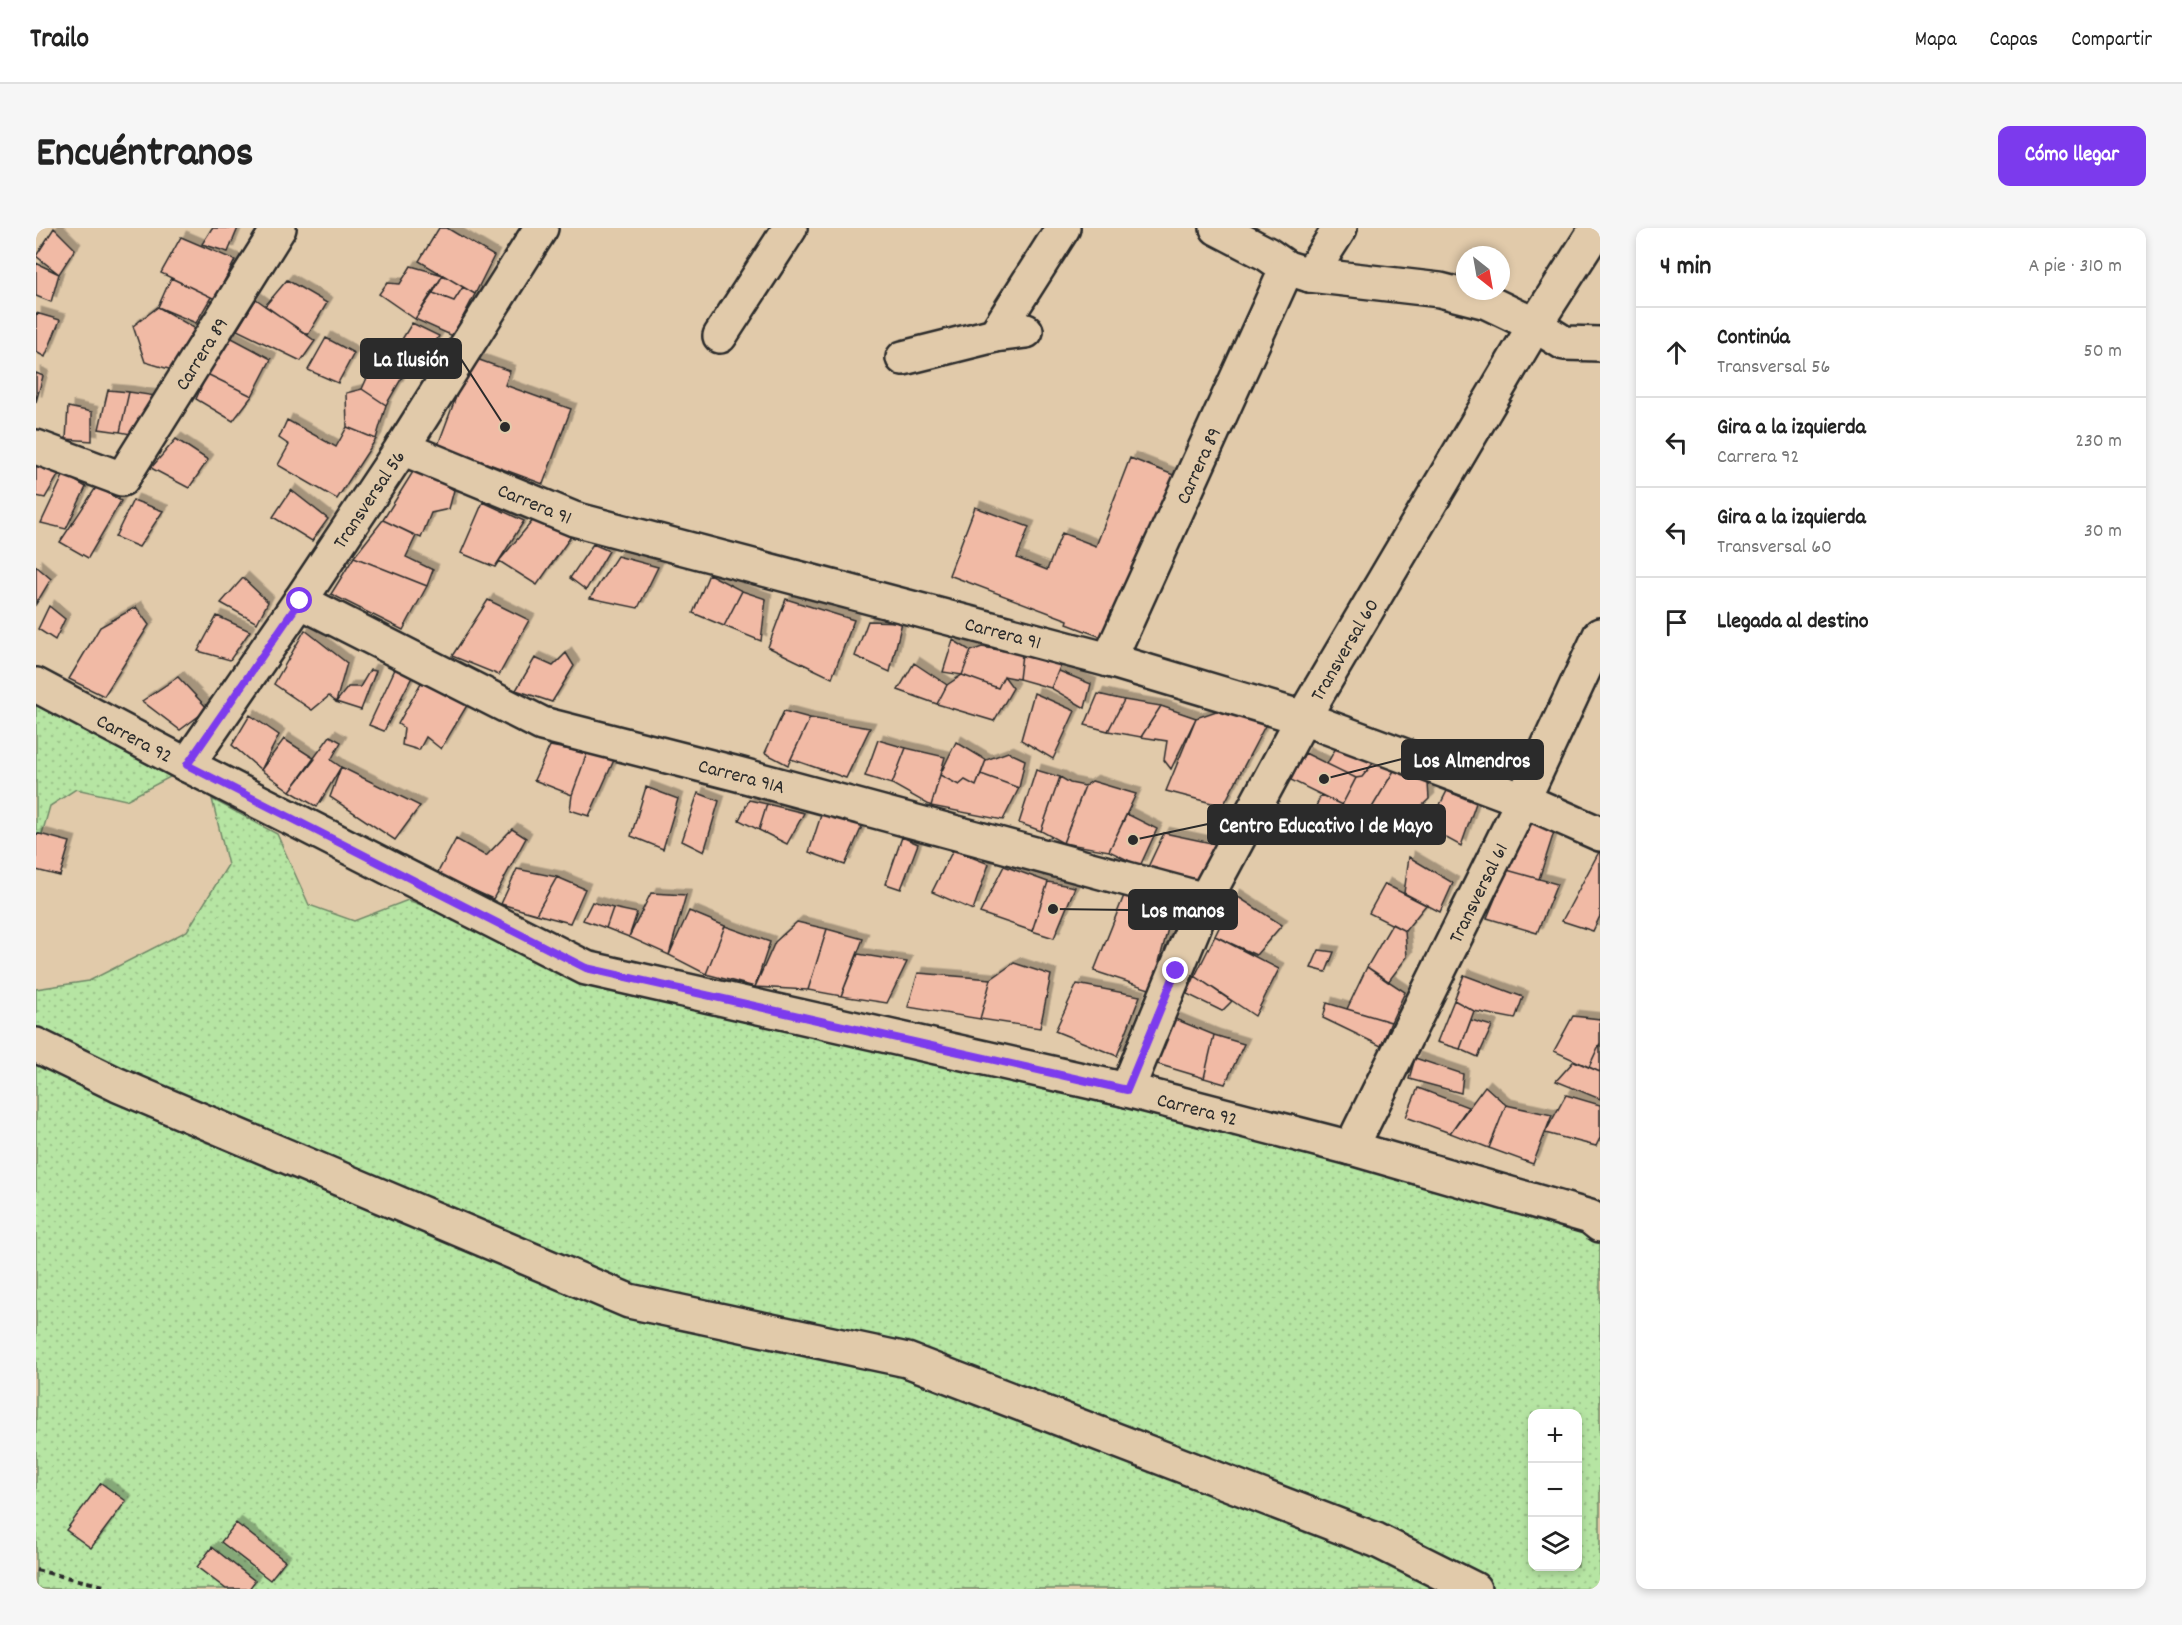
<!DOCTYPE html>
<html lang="es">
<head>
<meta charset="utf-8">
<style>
  body { margin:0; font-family:Dekko,sans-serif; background:#f6f6f6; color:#222 }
  .controls { position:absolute; right:18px; bottom:18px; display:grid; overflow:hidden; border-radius:12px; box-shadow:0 3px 9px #0003 }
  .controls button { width:54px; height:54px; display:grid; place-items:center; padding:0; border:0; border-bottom:2px solid #e0e0e0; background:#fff; color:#222; font:30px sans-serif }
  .compass { position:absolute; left:1420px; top:18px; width:54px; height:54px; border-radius:50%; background:#fff; box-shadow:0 3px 9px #0003; rotate:149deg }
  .stop { position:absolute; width:18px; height:18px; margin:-14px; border:4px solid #7c3aed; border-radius:50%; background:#fff }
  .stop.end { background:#7c3aed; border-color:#fff; box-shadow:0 2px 6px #0008 }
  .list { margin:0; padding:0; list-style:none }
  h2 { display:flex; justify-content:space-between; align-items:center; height:78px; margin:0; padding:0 24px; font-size:26px }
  h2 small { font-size:20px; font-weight:400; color:#767676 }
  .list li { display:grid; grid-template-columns:39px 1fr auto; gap:18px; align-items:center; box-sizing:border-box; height:90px; padding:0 24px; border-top:2px solid #e0e0e0 }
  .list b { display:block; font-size:22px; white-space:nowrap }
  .list p { margin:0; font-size:20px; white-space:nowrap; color:#767676 }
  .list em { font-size:20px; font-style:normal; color:#767676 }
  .icon { flex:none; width:33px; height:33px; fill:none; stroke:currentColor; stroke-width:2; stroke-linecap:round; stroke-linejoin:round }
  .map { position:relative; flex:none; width:1564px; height:1361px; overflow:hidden; border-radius:12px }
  header { display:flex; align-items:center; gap:36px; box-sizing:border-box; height:84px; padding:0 30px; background:#fff; border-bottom:2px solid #e0e0e0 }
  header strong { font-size:28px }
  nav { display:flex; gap:33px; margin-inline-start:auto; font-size:21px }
  .intro { display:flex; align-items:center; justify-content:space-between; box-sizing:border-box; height:144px; padding:0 36px }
  h1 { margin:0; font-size:42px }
  .button { padding:15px 27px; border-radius:12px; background:#7c3aed; color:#fff; font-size:21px; font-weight:700 }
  main { display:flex; gap:36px; padding:0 36px }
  aside { flex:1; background:#fff; border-radius:12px; box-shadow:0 3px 9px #0003 }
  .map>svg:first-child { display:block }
</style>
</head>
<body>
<header>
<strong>Trailo</strong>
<nav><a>Mapa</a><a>Capas</a><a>Compartir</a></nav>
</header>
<div class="intro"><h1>Encuéntranos</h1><a class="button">Cómo llegar</a></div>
<main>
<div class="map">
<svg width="1564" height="1361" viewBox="0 0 1564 1361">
  <defs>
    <pattern id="grass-dots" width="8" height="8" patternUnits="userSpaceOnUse" patternTransform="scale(1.5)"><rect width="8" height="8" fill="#b6e5a3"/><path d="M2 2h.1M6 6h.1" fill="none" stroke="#9dc58c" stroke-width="1.8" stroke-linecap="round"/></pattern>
    <filter id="shadow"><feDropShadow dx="5.5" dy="-5.5" stdDeviation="0" flood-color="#0004"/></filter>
  </defs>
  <rect width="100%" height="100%" fill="#e1caaa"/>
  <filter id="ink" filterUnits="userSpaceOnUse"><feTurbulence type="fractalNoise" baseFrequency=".0167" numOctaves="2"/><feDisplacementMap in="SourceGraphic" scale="12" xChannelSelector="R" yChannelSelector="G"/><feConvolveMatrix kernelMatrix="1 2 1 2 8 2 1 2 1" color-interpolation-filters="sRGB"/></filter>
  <g filter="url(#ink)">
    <path fill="url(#grass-dots)" stroke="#708867" stroke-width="1.5" fill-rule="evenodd" d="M 0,477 L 136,548 L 90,572 L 40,561 L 14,578 L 0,627 Z
      M 176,571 L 241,606 L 273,677 L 318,693 L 372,672 L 550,740 L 1564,997 L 1564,1361 L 0,1361 L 0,761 L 53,753 L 151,703 L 192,637 ZM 1496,1186 L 1542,1186 L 1542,1338 L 1496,1338 Z"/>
    <path fill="#f1baa5" stroke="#2b2b2b" stroke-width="1.5" filter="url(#shadow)" d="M 18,0 L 39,21 L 23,46 L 0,28 Z
      M 176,0 L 202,0 L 192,24 L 166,16 Z
      M 403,0 L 411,0 L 458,28 L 439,66 L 383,33 Z
      M 145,9 L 199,32 L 179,71 L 125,45 Z
      M 0,35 L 23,46 L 15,74 L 0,68 Z
      M 375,38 L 407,47 L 379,91 L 343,66 L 351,55 L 364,56 Z
      M 407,47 L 427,59 L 418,73 L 397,65 Z
      M 135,50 L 175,69 L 160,95 L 122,79 Z
      M 251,52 L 291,75 L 272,107 L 229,78 Z
      M 427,59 L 439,66 L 417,108 L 379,91 L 397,65 L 418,73 Z
      M 220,71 L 279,113 L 265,133 L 201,102 Z
      M 122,79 L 160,101 L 143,144 L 109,134 L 97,98 Z
      M 0,85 L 24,92 L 9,129 L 0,124 Z
      M 376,95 L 403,108 L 393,125 L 365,113 Z
      M 192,108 L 235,131 L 216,168 L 171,146 Z
      M 290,110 L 318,125 L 302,155 L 272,142 Z
      M 341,128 L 371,141 L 350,177 L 326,161 Z
      M 435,129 L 474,143 L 469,157 L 535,181 L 507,256 L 402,217 Z
      M 0,145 L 7,148 L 0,174 Z
      M 171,146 L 216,168 L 197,193 L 160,171 Z
      M 326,161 L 350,177 L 340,211 L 311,199 L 310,165 Z
      M 72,162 L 93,164 L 84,204 L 63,201 Z
      M 93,164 L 120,168 L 105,208 L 84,204 Z
      M 32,179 L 56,184 L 56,213 L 30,211 Z
      M 251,192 L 300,219 L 311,199 L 340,211 L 301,271 L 242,237 L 253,217 L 243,210 Z
      M 140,211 L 172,232 L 153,260 L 115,240 Z
      M 1094,230 L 1140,248 L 1076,413 L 1031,396 L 1032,392 L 913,347 L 939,279 L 993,299 L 981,330 L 1011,342 L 1026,305 L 1060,318 Z
      M 0,237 L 23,246 L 9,270 L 0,268 Z
      M 380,239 L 418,262 L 413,281 L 395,285 L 385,310 L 347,292 Z
      M 28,246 L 50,259 L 30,301 L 5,295 Z
      M 61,258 L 85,273 L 52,330 L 24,314 Z
      M 255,262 L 292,291 L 276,313 L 237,289 Z
      M 97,272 L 127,283 L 103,319 L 79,309 Z
      M 447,274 L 488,293 L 459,339 L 425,325 Z
      M 499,290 L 538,304 L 501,357 L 463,333 Z
      M 347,292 L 380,308 L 370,329 L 397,342 L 391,358 L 318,329 Z
      M 557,316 L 573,323 L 550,362 L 534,350 Z
      M 581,328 L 622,339 L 602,380 L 554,370 Z
      M 318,329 L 391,358 L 367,402 L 295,366 Z
      M 0,338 L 15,351 L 0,376 Z
      M 673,346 L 706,363 L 688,398 L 657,385 Z
      M 207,350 L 232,374 L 221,395 L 185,375 Z
      M 706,363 L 730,371 L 725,413 L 688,398 Z
      M 750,371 L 818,392 L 796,450 L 732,419 Z
      M 452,372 L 493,392 L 463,447 L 416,428 Z
      M 13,378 L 29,391 L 19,412 L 2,401 Z
      M 100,379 L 113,397 L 68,468 L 33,451 L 64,399 Z
      M 181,388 L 214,403 L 194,432 L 162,423 Z
      M 832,393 L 866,394 L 854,444 L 819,428 Z
      M 269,402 L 311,435 L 300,474 L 293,468 L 276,482 L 238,456 Z
      M 917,412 L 935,423 L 926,447 L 907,444 Z
      M 946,419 L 986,426 L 983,451 L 968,448 L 962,460 L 926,447 L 935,423 Z
      M 530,425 L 538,438 L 516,474 L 480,462 L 499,430 L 517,438 Z
      M 986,426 L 1026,434 L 1015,460 L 983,451 Z
      M 878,435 L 911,457 L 901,476 L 862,462 Z
      M 360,439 L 376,449 L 348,503 L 333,497 Z
      M 334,442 L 340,443 L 325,482 L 300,474 L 312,459 L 324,459 Z
      M 1023,443 L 1055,456 L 1049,480 L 1015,460 Z
      M 926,447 L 962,460 L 968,448 L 977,460 L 958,493 L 901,476 L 911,457 Z
      M 142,449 L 172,481 L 144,502 L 106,473 Z
      M 385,455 L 433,474 L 405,521 L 390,509 L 383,522 L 366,517 L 368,500 L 362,496 Z
      M 998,465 L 1039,483 L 1017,531 L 985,512 Z
      M 1062,466 L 1088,472 L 1072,503 L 1049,497 Z
      M 1088,472 L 1125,478 L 1105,509 L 1072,503 Z
      M 1125,478 L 1160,490 L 1135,541 L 1128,532 L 1131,513 L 1105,509 Z
      M 1192,479 L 1232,492 L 1187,578 L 1130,563 L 1160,490 Z
      M 748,483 L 774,490 L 752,537 L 729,525 Z
      M 214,487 L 243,507 L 225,542 L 196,517 Z
      M 774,490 L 834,500 L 810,550 L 755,531 Z
      M 294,508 L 305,514 L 295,532 L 305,539 L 281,579 L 254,563 Z
      M 248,511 L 279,531 L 254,563 L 225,542 Z
      M 842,512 L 870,520 L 856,556 L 829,548 Z
      M 920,514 L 950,532 L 940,558 L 929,552 L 923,557 L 904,547 Z
      M 514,518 L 551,525 L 536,567 L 498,552 Z
      M 1301,518 L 1339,533 L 1326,549 L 1320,550 L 1291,536 Z
      M 870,520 L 909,529 L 895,578 L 856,556 Z
      M 972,524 L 989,532 L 983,560 L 945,546 L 950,532 Z
      M 551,525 L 578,532 L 553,588 L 534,582 L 536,567 Z
      M 1269,525 L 1320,550 L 1306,577 L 1255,552 Z
      M 1339,533 L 1359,541 L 1328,593 L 1306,577 L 1320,550 L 1326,549 Z
      M 305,539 L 384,578 L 359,612 L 294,569 Z
      M 1359,541 L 1392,555 L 1393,571 L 1372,591 L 1366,580 L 1341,602 L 1328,593 Z
      M 1000,542 L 1024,549 L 1005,603 L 983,595 Z
      M 945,546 L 983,560 L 967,592 L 895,578 L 904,547 L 923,557 L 929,552 L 940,558 Z
      M 1024,549 L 1034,555 L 1049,558 L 1027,615 L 1005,603 Z
      M 1056,553 L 1100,566 L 1073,623 L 1027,615 L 1049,558 Z
      M 610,559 L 642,571 L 627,621 L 595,608 Z
      M 1411,563 L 1440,575 L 1425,618 L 1392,600 Z
      M 662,565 L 683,573 L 668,624 L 646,613 Z
      M 1285,567 L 1306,577 L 1317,585 L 1301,598 L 1278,583 Z
      M 713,572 L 731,576 L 723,602 L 703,592 Z
      M 731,576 L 768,585 L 751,616 L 723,602 Z
      M 788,578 L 831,587 L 809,637 L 773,624 Z
      M 1091,586 L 1121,601 L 1104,638 L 1073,623 Z
      M 1492,590 L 1519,601 L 1503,651 L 1471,642 Z
      M 476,601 L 490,610 L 457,671 L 401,646 L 420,611 L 450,628 Z
      M 0,605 L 34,614 L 24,648 L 0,642 Z
      M 1128,605 L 1180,616 L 1162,652 L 1112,639 Z
      M 866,609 L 882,616 L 865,661 L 850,656 Z
      M 917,622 L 953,636 L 937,682 L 896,664 Z
      M 1564,622 L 1564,688 L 1557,703 L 1526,693 Z
      M 1373,629 L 1417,655 L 1404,684 L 1368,665 Z
      M 968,638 L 1012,654 L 996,703 L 944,685 Z
      M 481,641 L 521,649 L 500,686 L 465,676 Z
      M 1471,642 L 1521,656 L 1501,705 L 1451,690 Z
      M 521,649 L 549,661 L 534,695 L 500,686 Z
      M 1012,654 L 1039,659 L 1018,710 L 996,703 Z
      M 1349,656 L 1390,677 L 1369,703 L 1333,685 Z
      M 1091,660 L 1138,678 L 1123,734 L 1135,741 L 1113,761 L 1058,743 Z
      M 615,665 L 650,667 L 633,727 L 593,709 Z
      M 1199,667 L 1246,697 L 1220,727 L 1179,708 Z
      M 556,674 L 577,680 L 570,700 L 547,692 Z
      M 577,680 L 601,685 L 593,709 L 570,700 Z
      M 653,683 L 689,698 L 670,746 L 633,727 Z
      M 761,694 L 791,701 L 772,762 L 719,759 L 739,714 Z
      M 1356,696 L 1369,703 L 1371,729 L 1352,754 L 1331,739 Z
      M 689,698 L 734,714 L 719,759 L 670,746 Z
      M 791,701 L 827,711 L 805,768 L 772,762 Z
      M 1179,708 L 1243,741 L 1219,788 L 1159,748 Z
      M 1283,722 L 1298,724 L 1290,744 L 1275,740 Z
      M 822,726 L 871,734 L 851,775 L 805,768 Z
      M 978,735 L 1015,747 L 1004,800 L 944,791 L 955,751 Z
      M 1331,739 L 1369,764 L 1355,794 L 1311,781 Z
      M 882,745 L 955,751 L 944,791 L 872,779 Z
      M 1428,747 L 1487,769 L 1479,791 L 1438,783 L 1418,772 Z
      M 1159,748 L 1191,770 L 1196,773 L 1186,783 L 1151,766 Z
      M 1041,756 L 1104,768 L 1081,828 L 1019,803 Z
      M 1418,772 L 1438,783 L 1424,821 L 1401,814 Z
      M 1291,775 L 1355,794 L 1345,818 L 1287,790 Z
      M 1537,788 L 1564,791 L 1564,815 L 1553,839 L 1518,823 Z
      M 1139,791 L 1178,807 L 1168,850 L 1118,835 Z
      M 1435,792 L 1456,798 L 1442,829 L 1424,821 Z
      M 1178,807 L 1208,816 L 1189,856 L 1168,850 Z
      M 1564,815 L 1564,844 L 1553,839 Z
      M 1379,830 L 1427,846 L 1425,865 L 1373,851 Z
      M 1538,833 L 1564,844 L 1564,871 L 1520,853 Z
      M 1449,858 L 1470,877 L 1453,920 L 1414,905 Z
      M 1382,860 L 1432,879 L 1414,905 L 1370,889 Z
      M 1530,867 L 1564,877 L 1564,910 L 1560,918 L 1509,905 Z
      M 1470,877 L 1516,887 L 1497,936 L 1453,920 Z
      M 65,1255 L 90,1273 L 55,1320 L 30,1302 Z
      M 200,1295 L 249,1333 L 234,1352 L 185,1314 Z
      M 176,1319 L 219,1353 L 213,1361 L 190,1361 L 161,1339 Z"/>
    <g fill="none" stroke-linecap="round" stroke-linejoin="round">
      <defs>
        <g id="minor">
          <path d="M 1181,0 L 1231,26 L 1251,40 L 1274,47 L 1404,62 L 1451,74 L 1499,97 L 1528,115 L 1564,116"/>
          <path d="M 1274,47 L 1304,0"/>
          <path d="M 959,107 L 1027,0"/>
          <path d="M 684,108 L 754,0"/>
          <path d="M 867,130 L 959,107 L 990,103"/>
          <path id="s1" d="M 0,219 L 86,251 L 243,0"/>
          <path id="s2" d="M 366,220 L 538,291 L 1073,432 L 1267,490 L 1487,572 L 1564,606"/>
          <path id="s3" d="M 264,373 L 506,496 L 702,546 L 1169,672"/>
          <path id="s4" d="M 1073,432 L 1251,40"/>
          <path id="s5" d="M 0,457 L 151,537 L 550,740 L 1091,862 L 1315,920 L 1554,989 L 1564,997"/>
          <path id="s6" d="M 151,537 L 264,373 L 366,220 L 505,0"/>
          <path d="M 0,817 L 82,857 L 593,1073 L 871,1132 L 1340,1312 L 1438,1361"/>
          <path id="s7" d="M 1091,862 L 1169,672 L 1267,490 L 1499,97 L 1561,0"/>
          <path id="s8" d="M 1315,920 L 1487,572 L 1564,407"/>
        </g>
      </defs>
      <use href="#minor" stroke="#2b2b2b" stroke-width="38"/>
      <path stroke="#2b2b2b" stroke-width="4" stroke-dasharray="6 4.5" stroke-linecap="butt" d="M 0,1342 L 68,1358"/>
      <use href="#minor" stroke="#e1caaa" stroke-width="33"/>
    </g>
  </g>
  <g fill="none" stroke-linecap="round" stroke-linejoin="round" filter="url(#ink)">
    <path stroke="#7c3aed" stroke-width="8" d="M 264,373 L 151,537 L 550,740 L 1091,862 L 1140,743"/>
  </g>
  <g text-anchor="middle" stroke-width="5" stroke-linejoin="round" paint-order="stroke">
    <g font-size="20" fill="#2b2b2b" stroke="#e1caaa">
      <text dy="7" stroke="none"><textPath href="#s1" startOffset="240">Carrera 89</textPath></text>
      <text dy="7" stroke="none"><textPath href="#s4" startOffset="214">Carrera 89</textPath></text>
      <text dy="7" stroke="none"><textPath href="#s6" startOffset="322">Transversal 56</textPath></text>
      <text dy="7" stroke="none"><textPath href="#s2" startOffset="144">Carrera 91</textPath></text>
      <text dy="7" stroke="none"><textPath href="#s2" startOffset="630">Carrera 91</textPath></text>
      <text dy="7" stroke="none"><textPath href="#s7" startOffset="492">Transversal 60</textPath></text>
      <text dy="7" stroke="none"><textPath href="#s5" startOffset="112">Carrera 92</textPath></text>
      <text dy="7" stroke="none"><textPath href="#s3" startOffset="478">Carrera 91A</textPath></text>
      <text dy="7" stroke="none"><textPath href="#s8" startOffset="285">Transversal 61</textPath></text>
      <text dy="7" stroke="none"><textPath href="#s5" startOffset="1246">Carrera 92</textPath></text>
    </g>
  </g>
  <path fill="none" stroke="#2b2b2b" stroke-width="2" d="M469 199L425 131M1288 551L1366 531M1097 612L1172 596M1017 681L1093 682"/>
  <g fill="#2b2b2b" stroke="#e1caaa" stroke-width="2">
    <circle cx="469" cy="199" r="6"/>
    <circle cx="1288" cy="551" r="6"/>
    <circle cx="1097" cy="612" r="6"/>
    <circle cx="1017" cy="681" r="6"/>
  </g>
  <g fill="#2b2b2b" stroke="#2b2b2b" stroke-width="2">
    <rect x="325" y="111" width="100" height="39" rx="6"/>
    <rect x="1366" y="512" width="141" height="39" rx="6"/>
    <rect x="1172" y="577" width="237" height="39" rx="6"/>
    <rect x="1093" y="662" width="108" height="39" rx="6"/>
  </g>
  <g font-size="21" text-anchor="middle" font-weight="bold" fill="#fff">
    <text x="375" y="138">La Ilusión</text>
    <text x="1436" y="539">Los Almendros</text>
    <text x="1290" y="604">Centro Educativo 1 de Mayo</text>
    <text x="1147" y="689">Los manos</text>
  </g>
</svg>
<div class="controls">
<button>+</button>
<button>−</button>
<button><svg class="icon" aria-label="layers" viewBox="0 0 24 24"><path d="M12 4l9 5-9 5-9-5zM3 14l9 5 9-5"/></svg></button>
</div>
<svg class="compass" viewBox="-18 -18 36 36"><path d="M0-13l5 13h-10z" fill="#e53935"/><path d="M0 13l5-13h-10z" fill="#767676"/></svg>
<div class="stop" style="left:264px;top:373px"></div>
<div class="stop end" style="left:1140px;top:743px"></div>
</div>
<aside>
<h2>4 min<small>A pie · 310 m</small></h2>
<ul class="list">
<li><svg class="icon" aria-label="ahead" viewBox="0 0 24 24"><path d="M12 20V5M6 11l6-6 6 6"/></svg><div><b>Continúa</b><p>Transversal 56</p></div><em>50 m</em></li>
<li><svg class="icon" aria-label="left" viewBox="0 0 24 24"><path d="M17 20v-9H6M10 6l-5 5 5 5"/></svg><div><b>Gira a la izquierda</b><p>Carrera 92</p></div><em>230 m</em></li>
<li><svg class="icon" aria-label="left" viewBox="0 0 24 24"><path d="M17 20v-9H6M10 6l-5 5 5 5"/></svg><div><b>Gira a la izquierda</b><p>Transversal 60</p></div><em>30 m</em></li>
<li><svg class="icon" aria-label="arrive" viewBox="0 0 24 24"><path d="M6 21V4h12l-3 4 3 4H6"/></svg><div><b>Llegada al destino</b></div></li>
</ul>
</aside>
</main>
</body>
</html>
